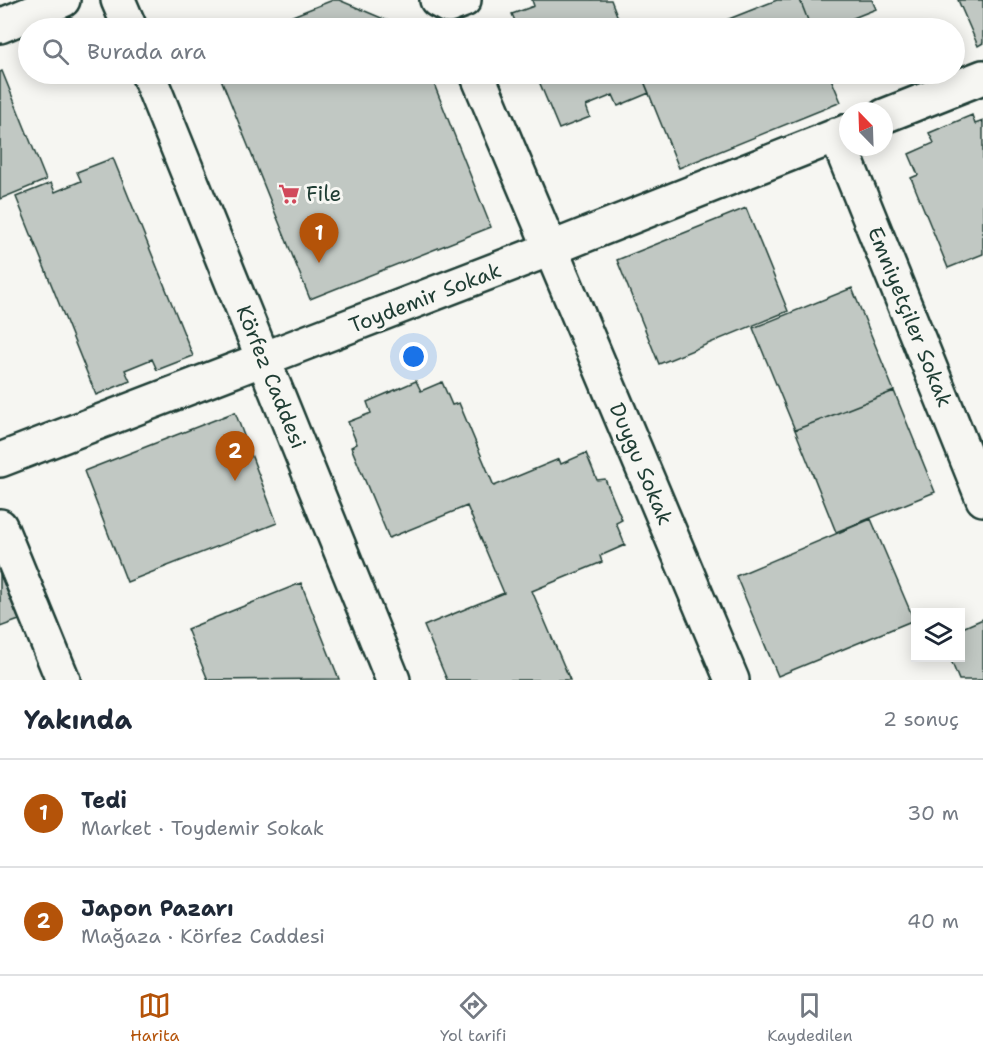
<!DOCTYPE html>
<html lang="tr">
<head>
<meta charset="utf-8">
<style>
  body { margin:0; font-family:"Shantell Sans",sans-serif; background:#f6f6f7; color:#1f2937 }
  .controls { position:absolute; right:18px; bottom:18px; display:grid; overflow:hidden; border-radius:0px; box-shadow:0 3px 15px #0003 }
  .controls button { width:54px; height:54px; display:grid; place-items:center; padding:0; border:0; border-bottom:2px solid #e0e1e3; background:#fff; color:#1f2937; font:30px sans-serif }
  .compass { position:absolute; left:839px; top:102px; width:54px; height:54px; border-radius:50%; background:#fff; box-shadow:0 3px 15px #0003; rotate:337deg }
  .you { position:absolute; left:414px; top:357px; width:21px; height:21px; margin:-15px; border:4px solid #fff; border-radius:50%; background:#1a73e8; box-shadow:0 0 0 9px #1a73e833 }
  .badge { display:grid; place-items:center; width:39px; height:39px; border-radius:50%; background:#b45309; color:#fff; font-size:20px; font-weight:700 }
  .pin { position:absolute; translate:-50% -50px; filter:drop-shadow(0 2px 3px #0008) }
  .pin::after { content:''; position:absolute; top:32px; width:21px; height:18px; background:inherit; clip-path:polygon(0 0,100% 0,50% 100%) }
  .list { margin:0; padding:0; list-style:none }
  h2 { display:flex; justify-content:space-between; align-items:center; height:78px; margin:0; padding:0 24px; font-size:26px }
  h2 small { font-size:20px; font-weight:400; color:#747a83 }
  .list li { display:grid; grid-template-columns:39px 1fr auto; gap:18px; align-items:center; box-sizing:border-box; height:108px; padding:0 24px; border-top:2px solid #e0e1e3 }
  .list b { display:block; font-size:22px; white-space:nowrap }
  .list p { margin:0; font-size:20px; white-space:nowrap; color:#747a83 }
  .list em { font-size:20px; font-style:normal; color:#747a83 }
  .icon { flex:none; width:33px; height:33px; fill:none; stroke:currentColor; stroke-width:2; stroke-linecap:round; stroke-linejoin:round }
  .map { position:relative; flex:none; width:983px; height:680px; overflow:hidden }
  .search { position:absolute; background:#fff; box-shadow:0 3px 15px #0003; left:18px; right:18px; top:18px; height:66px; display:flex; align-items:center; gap:15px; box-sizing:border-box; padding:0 21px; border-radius:33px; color:#747a83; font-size:22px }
  .sheet { height:294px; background:#fff }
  nav { display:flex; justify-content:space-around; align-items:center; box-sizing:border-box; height:84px; border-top:2px solid #e0e1e3; background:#fff; font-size:16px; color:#747a83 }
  nav a { display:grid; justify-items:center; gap:3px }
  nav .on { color:#b45309 }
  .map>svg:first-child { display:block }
</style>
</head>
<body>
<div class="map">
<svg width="983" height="680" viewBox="0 0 983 680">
  <rect width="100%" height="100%" fill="#f6f6f2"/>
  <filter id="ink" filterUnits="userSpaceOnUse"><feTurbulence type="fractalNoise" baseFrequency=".0167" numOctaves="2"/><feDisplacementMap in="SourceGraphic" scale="12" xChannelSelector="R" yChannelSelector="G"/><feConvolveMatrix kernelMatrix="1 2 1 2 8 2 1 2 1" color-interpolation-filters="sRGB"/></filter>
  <g filter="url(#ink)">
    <path fill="#c1c8c3" stroke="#1f3d34" stroke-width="1.5" d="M 333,0 L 339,0 L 405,28 L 262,28 Z
      M 532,0 L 611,0 L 622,28 L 518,28 L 512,14 L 534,6 Z
      M 777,0 L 800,0 L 811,28 L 706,28 Z
      M 800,0 L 872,0 L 876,9 L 828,28 L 811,28 Z
      M 958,0 L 983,0 L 983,43 L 978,46 Z
      M 2,71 L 46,180 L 0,199 L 0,72 Z
      M 219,74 L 430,74 L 491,227 L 310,299 Z
      M 536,74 L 641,74 L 649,93 L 618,106 L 613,95 L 586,106 L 590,117 L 559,129 Z
      M 641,74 L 829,74 L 841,102 L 679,168 Z
      M 972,115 L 975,124 L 983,121 L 983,254 L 948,268 L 911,178 L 918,175 L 909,154 L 934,143 L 929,133 Z
      M 113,158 L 193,356 L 157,370 L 152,359 L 125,370 L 130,381 L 96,395 L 16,197 L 51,183 L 55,192 L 81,181 L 77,172 Z
      M 746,208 L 788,311 L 659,364 L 617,260 Z
      M 852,288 L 894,391 L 795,430 L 753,328 Z
      M 416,381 L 421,391 L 442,382 L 452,405 L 459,403 L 494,486 L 559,459 L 561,464 L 586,453 L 597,480 L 605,479 L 622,520 L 616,523 L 625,545 L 600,556 L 602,562 L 532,591 L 570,680 L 447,680 L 424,626 L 504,593 L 467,506 L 389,538 L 351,447 L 357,444 L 348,422 L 371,413 L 367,402 Z
      M 894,391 L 935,492 L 836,532 L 795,430 Z
      M 235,412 L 277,523 L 127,582 L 84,471 Z
      M 871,519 L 914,620 L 778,676 L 736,576 Z
      M 0,574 L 19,620 L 0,627 Z
      M 301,583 L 339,679 L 208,680 L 187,629 Z
      M 983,619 L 983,680 L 959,680 L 950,658 L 960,658 L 960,629 Z"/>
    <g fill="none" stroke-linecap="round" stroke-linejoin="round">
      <defs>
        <path id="minor" d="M 118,0 L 130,28
          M 437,0 L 448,6 L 464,0
          M 0,26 L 63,0
          M 148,74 L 393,680
          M 477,74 L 732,680
          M 884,116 L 983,77
          M 836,135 L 983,499
          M 0,460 L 550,249 L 848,131
          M 0,526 L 63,680"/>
      </defs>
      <use href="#minor" stroke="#1f3d34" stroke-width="38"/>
      <use href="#minor" stroke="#f6f6f2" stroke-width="33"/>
    </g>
  </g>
  <defs>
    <symbol id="supermarket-bare" viewBox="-9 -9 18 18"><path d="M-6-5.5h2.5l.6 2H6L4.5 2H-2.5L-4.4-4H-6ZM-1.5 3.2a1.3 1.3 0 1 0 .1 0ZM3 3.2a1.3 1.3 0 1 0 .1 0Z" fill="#d1495b" stroke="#f6f6f2" stroke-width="2.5" paint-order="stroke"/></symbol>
  </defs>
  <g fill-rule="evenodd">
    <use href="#supermarket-bare" x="274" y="179" width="30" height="30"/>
  </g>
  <g text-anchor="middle" stroke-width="6" stroke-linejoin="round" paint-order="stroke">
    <g font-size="21" fill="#1f3d34" stroke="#f6f6f2" text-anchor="start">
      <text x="306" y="201">File</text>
    </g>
    <g font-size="21" fill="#1f3d34" stroke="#f6f6f2">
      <text transform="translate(425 298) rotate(-21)" y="7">Toydemir Sokak</text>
      <text transform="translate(910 317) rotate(68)" y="7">Emniyetçiler Sokak</text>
      <text transform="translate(271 377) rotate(68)" y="7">Körfez Caddesi</text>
      <text transform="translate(641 464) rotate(67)" y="7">Duygu Sokak</text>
    </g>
  </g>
</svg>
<div class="controls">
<button><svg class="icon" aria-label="layers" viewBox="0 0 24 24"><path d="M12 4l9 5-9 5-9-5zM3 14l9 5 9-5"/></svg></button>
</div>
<svg class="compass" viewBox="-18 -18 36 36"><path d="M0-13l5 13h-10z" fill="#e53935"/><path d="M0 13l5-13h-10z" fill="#747a83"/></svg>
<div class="you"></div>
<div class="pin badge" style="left:319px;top:263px">1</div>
<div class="pin badge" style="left:235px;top:481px">2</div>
<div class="search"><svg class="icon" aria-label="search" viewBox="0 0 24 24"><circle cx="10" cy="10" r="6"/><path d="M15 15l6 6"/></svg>Burada ara</div>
</div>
<section class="sheet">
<h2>Yakında<small>2 sonuç</small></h2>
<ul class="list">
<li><span class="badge">1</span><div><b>Tedi</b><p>Market · Toydemir Sokak</p></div><em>30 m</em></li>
<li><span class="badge">2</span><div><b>Japon Pazarı</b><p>Mağaza · Körfez Caddesi</p></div><em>40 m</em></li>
</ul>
</section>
<nav>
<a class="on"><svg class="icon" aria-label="map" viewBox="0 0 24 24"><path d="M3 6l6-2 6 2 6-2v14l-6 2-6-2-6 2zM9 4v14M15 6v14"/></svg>Harita</a>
<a><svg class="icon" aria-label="directions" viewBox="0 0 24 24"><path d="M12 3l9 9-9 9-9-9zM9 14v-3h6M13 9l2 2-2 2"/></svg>Yol tarifi</a>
<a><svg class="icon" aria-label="saved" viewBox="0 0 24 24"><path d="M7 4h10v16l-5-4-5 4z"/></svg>Kaydedilen</a>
</nav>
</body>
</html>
